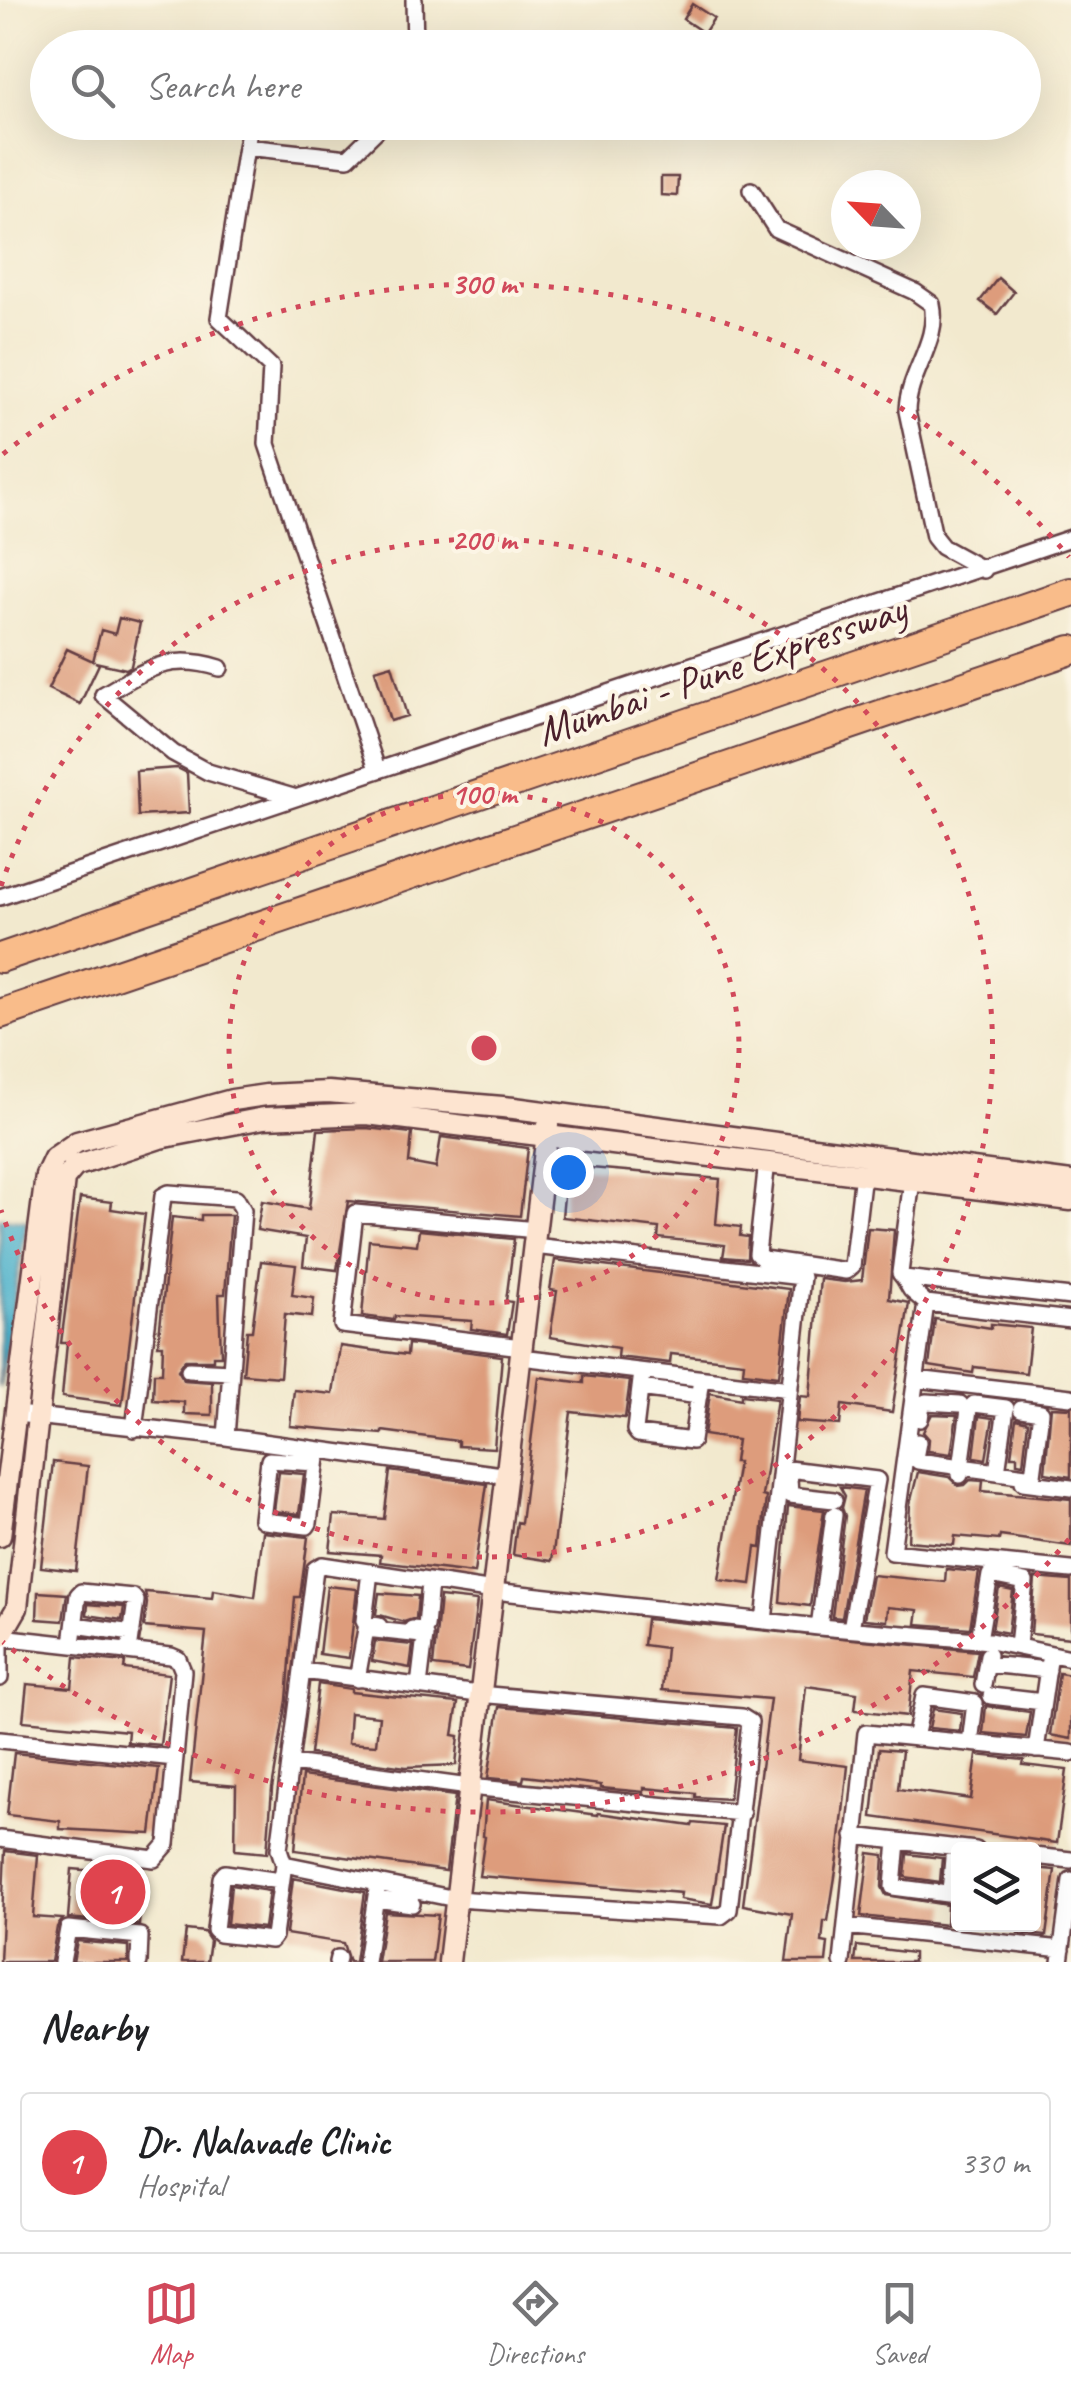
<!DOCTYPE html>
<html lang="en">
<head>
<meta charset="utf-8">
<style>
  body { margin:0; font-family:Caveat,sans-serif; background:#f2f2f2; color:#202124 }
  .controls { position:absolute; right:30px; bottom:30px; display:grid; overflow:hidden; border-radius:10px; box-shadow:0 10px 40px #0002 }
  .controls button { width:90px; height:90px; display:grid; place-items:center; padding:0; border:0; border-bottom:2px solid #e0e0e0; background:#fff; color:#202124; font:50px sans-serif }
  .compass { position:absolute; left:831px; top:170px; width:90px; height:90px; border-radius:50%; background:#fff; box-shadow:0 10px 40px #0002; rotate:295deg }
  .you { position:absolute; left:568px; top:1172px; width:35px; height:35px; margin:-25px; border:8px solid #fff; border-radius:50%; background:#1a73e8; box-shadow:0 0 0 15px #1a73e833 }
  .badge { display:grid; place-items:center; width:65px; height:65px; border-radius:50%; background:#d1495b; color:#fff; font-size:32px; font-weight:700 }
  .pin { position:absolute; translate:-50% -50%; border:5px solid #fff; box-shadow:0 2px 10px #0006 }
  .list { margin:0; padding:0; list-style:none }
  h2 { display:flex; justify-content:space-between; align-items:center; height:130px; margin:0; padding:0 40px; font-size:42px }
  h2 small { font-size:32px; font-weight:400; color:#757577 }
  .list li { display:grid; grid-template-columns:65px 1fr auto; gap:30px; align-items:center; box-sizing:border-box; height:140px; margin:0 20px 20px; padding:0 20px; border:2px solid #e0e0e0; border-radius:10px }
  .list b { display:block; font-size:38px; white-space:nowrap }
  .list p { margin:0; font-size:32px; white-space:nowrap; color:#757577 }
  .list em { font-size:32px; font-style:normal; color:#757577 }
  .icon { flex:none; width:55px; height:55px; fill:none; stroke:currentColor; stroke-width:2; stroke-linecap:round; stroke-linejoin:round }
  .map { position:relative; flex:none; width:1071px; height:1962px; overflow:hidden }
  .search { position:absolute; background:#fff; box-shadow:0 10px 40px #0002; left:30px; right:30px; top:30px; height:110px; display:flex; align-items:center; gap:25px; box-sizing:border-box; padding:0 35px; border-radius:55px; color:#757577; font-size:38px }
  .sheet { height:290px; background:#fff }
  nav { display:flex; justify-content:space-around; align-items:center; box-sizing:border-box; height:140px; border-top:2px solid #e0e0e0; background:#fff; font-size:28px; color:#757577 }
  nav a { display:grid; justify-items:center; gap:5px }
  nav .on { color:#d1495b }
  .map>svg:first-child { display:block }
</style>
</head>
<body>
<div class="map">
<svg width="1071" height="1962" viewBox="0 0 1071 1962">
  <rect width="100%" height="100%" fill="#fcf5e5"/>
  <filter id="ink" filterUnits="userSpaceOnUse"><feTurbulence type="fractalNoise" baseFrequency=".01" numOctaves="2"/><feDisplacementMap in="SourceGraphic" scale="20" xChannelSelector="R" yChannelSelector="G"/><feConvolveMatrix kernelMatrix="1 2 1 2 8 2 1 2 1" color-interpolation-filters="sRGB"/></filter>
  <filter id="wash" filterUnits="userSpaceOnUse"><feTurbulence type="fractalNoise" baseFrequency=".0048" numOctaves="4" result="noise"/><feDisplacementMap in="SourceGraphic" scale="40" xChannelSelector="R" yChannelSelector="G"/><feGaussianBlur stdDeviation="2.25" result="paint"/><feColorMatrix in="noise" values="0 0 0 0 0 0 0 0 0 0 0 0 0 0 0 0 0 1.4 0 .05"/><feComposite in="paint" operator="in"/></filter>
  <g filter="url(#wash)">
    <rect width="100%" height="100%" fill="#f2e9ce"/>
    <path fill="#4cb1cb" stroke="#4b687b" stroke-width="2.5" d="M 0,1218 L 27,1221 L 0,1388 Z"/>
    <g id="blocks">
      <path fill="#dd9c7c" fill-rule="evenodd" d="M 692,4 L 714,18 L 704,33 L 683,19 Z
        M 661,177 L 678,177 L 677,196 L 661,195 Z
        M 998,278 L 1014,292 L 997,314 L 980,301 Z
        M 119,618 L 140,623 L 131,666 L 126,669 L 95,662 L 99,664 L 80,704 L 48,689 L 67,649 L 93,661 L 101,630 L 115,634 Z
        M 392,665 L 407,716 L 390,721 L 375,670 Z
        M 177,768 L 187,773 L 189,813 L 138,816 L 136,771 Z
        M 366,1128 L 412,1133 L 409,1163 L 436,1168 L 441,1137 L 528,1148 L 520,1216 L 348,1201 L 337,1270 L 303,1266 L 306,1238 L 257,1230 L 262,1201 L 309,1209 L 318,1130 Z
        M 567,1166 L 720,1179 L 716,1224 L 741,1227 L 740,1236 L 748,1237 L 747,1259 L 723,1257 L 725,1245 L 658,1238 L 659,1228 L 562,1217 Z
        M 80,1198 L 112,1202 L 111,1209 L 145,1214 L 122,1405 L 62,1397 L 67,1343 L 61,1343 Z
        M 201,1215 L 231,1215 L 225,1294 L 219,1294 L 221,1356 L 213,1356 L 213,1360 L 185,1360 L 178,1370 L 184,1380 L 212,1382 L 212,1415 L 184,1414 L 184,1402 L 153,1400 L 154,1373 L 162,1373 L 163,1345 L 158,1345 L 172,1217 L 201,1220 Z
        M 868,1228 L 894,1230 L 889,1299 L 909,1303 L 892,1412 L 842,1405 L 840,1425 L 797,1422 L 800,1396 L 810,1397 L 820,1279 L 845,1282 L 862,1280 Z
        M 419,1230 L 514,1239 L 506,1301 L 512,1302 L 507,1334 L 471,1329 L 472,1321 L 395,1316 L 394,1320 L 362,1316 L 369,1240 L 417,1245 Z
        M 555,1260 L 789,1289 L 779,1376 L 743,1372 L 744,1362 L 671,1354 L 670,1363 L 617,1357 L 618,1348 L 550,1337 L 557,1291 L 550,1290 Z
        M 261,1261 L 296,1265 L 292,1295 L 314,1298 L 312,1317 L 285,1314 L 280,1377 L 243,1374 L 247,1331 L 252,1331 Z
        M 935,1319 L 991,1328 L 991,1324 L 1031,1328 L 1026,1373 L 974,1367 L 973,1373 L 929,1366 Z
        M 408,1344 L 502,1356 L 494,1448 L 458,1446 L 458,1441 L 382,1431 L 382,1434 L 290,1426 L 294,1390 L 333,1394 L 340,1346 L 407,1355 Z
        M 584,1376 L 630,1381 L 625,1418 L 571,1412 L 552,1561 L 513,1555 L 517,1522 L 521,1523 L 539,1377 L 584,1383 Z
        M 710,1393 L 741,1399 L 741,1395 L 777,1399 L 762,1496 L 766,1497 L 761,1548 L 756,1547 L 751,1584 L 719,1580 L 738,1462 L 734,1462 L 737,1440 L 704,1435 Z
        M 1051,1407 L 1071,1408 L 1071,1477 L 1045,1473 Z
        M 932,1414 L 957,1415 L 951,1454 L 928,1451 L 929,1439 L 923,1432 Z
        M 979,1416 L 993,1418 L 986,1459 L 974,1457 Z
        M 1016,1419 L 1028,1422 L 1023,1464 L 1017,1463 L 1017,1456 L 1011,1456 Z
        M 53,1462 L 88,1466 L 76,1571 L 41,1567 Z
        M 390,1471 L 487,1484 L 474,1573 L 380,1562 L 381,1555 L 330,1551 L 334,1515 L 384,1519 Z
        M 279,1472 L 304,1474 L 299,1514 L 274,1511 Z
        M 918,1472 L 949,1477 L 958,1486 L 965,1485 L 970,1480 L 983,1481 L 982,1491 L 1071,1499 L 1071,1546 L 1000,1536 L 999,1540 L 955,1536 L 954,1545 L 908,1541 L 910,1504 Z
        M 840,1487 L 864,1490 L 842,1618 L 832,1617 L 845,1516 L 842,1508 L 845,1496 Z
        M 788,1506 L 824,1510 L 810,1606 L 780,1602 Z
        M 263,1532 L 308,1537 L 300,1597 L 295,1597 L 287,1700 L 272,1789 L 267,1853 L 235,1850 L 236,1786 L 190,1782 L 206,1632 L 144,1627 L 147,1603 L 145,1592 L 212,1598 L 213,1590 L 255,1597 Z
        M 946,1569 L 979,1572 L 970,1628 L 916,1624 L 918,1610 L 888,1607 L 887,1621 L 864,1619 L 872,1575 L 945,1582 Z
        M 1035,1578 L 1071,1581 L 1071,1638 L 1031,1634 Z
        M 327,1586 L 357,1589 L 349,1658 L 319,1654 Z
        M 999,1588 L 1013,1591 L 1008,1633 L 992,1630 Z
        M 38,1592 L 67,1594 L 63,1621 L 37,1619 Z
        M 379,1593 L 418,1596 L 416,1618 L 404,1622 L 376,1614 Z
        M 440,1597 L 477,1601 L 468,1670 L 433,1666 Z
        M 88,1604 L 124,1607 L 122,1620 L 87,1615 Z
        M 646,1619 L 978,1651 L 973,1677 L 913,1671 L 908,1716 L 855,1710 L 857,1693 L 806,1686 L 798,1760 L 848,1766 L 838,1858 L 828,1921 L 824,1921 L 822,1942 L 828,1943 L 826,1962 L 786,1962 L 792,1914 L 743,1905 L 770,1699 L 662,1690 L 666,1648 L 643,1645 Z
        M 375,1641 L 413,1645 L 410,1668 L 372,1661 Z
        M 75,1657 L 125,1662 L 124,1669 L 169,1674 L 160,1745 L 127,1742 L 128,1731 L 23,1721 L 27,1684 L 72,1688 Z
        M 1059,1673 L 1071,1675 L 1071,1739 L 1050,1735 Z
        M 318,1684 L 351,1689 L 351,1692 L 458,1703 L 453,1735 L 459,1736 L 456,1765 L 406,1767 L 310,1754 ZM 350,1713 L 379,1716 L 376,1745 L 348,1743 Z
        M 986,1706 L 1030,1712 L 1026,1737 L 983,1733 Z
        M 499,1707 L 737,1728 L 729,1799 L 695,1797 L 695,1793 L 644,1788 L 644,1792 L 601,1788 L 601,1785 L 524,1776 L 523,1781 L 488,1778 Z
        M 933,1709 L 962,1713 L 960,1731 L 929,1728 Z
        M 879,1749 L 902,1751 L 898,1789 L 971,1799 L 977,1755 L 1024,1760 L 1023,1765 L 1067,1770 L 1057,1843 L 872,1817 Z
        M 14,1753 L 159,1768 L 151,1834 L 60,1829 L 60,1821 L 7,1815 Z
        M 302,1776 L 455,1796 L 446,1871 L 295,1850 Z
        M 486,1800 L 598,1815 L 598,1813 L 692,1826 L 693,1823 L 724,1826 L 712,1904 L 680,1899 L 681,1893 L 479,1876 L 485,1837 L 483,1836 Z
        M 5,1851 L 38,1855 L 33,1917 L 63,1919 L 57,1927 L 51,1962 L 0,1962 Z
        M 869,1853 L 884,1855 L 882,1887 L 886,1895 L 947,1905 L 946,1925 L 861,1916 Z
        M 907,1854 L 942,1858 L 940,1882 L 905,1877 Z
        M 1034,1868 L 1055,1870 L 1046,1936 L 1018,1933 L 1019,1924 L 1034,1924 Z
        M 72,1869 L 143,1875 L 139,1925 L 68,1918 Z
        M 293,1878 L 365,1892 L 355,1962 L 349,1962 L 343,1943 L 286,1934 Z
        M 231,1885 L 269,1891 L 264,1928 L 227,1924 Z
        M 385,1912 L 438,1915 L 432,1962 L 377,1962 Z
        M 186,1930 L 204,1932 L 210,1941 L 207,1962 L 182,1962 Z
        M 77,1941 L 128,1946 L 128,1962 L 73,1962 Z
        M 857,1946 L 913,1953 L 913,1962 L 855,1962 Z"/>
    </g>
  </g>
  <g filter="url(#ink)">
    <use href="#blocks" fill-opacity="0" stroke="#633d43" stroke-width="2.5"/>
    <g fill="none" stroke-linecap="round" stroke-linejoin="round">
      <defs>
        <path id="street" d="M 414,0 L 415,48
          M 246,147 L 251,122
          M 751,190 L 776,229 L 915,292 L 932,304 C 940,341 908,373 907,411 L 934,537 L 942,547 L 984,570
          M 220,668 C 168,652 146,670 103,695 L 173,753 L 208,772 L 293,797
          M 377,769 L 267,444 L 271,367 L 219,318 L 246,147 L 348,158 L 385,122
          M 0,897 L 1071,538
          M 767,1161 L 757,1254 L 763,1259 L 846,1271 L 852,1266 L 863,1173
          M 912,1180 L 900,1273 L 904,1278 L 1071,1297
          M 534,1246 L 802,1277 L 764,1621
          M 904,1278 L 911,1290 L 926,1303 L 1071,1320
          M 926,1303 L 892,1552 L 1071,1570
          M 522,1347 L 342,1325 L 355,1213 L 536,1230
          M 521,1357 L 790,1389
          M 189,1370 L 231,1372
          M 642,1372 L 635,1430 L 638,1434 L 692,1441 L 701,1379
          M 916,1379 L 1071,1397
          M 640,1388 L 699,1396
          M 1021,1409 L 1041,1412 L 1032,1483
          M 17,1414 L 226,1437 L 509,1476
          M 920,1419 L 922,1404 L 926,1402 L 960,1404
          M 134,1429 L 163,1196 L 169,1193 L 236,1198 L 243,1210 L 226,1437
          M 918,1442 L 915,1458 L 918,1461 L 1033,1477
          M 316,1463 L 269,1460 L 262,1519 L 265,1521 L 307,1526 L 309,1523 L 318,1450
          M 781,1468 L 877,1480 L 851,1629
          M 960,1475 L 969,1409 L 974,1404 L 1006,1408 L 997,1472
          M 789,1478 L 790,1495 L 834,1500
          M 1023,1482 L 1071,1488
          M 370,1572 L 364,1621 L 366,1624 L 379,1626
          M 75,1625 L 132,1633
          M 819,1627 L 834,1515
          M 412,1629 L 423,1630 L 426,1627 L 430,1582
          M 0,1635 L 0,1678
          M 979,1640 L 990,1575 L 1025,1582 L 1018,1645
          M 72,1644 L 78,1595 L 81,1592 L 133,1597 L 136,1601 L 129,1651
          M 987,1664 L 1048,1670
          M 357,1679 L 366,1629 L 422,1635 L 425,1636 L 419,1686
          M 983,1685 L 988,1655
          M 991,1696 L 1043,1702
          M 915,1738 L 924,1696 L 975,1703 L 970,1743
          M 0,1740 L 175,1758
          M 1036,1750 L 1050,1654
          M 292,1763 L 469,1787 L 742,1813
          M 854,1836 L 976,1850
          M 0,1839 L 154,1859 L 167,1844 L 183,1671 L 178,1659 L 171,1656 L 1,1637
          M 897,1841 L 893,1887 L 947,1894 L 950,1892 L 954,1847
          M 1034,1856 L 1071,1860
          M 284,1864 L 456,1899 L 721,1916 L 729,1910 L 750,1722 L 742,1717 L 478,1694 L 303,1671
          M 280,1881 L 225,1873 L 221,1878 L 215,1930 L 219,1934 L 271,1940 L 274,1936 L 284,1864 L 279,1849 L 315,1569 L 322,1565 L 494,1591 L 819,1627 L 990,1641 L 1071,1658
          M 376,1899 L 412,1904
          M 846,1926 L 1062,1949
          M 62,1962 L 68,1929 L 140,1936 L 139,1962
          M 337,1962 L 338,1958
          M 366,1962 L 378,1883
          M 842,1962 L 866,1733 L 1071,1753
          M 1060,1962 L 1071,1880"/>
        <path id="secondary" d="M 0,1536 L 46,1175 L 54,1158 L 77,1142 L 232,1100 L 266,1095 L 328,1092 L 514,1108 L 1071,1182
          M 0,1637 L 17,1608 L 64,1179 L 75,1166 L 160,1138 L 264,1118 L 367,1114 L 1071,1200
          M 449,1962 L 548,1125"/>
        <path id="highway" d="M 0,958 L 1071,592
          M 0,1014 L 1071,650"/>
      </defs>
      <use href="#street" stroke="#633d43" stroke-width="20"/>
      <use href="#secondary" stroke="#633d43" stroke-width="25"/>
      <use href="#highway" stroke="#633d43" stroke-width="32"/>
      <use href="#street" stroke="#fff" stroke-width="15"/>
      <use href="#secondary" stroke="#fde4d0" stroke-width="20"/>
      <use href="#highway" stroke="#f9bc8a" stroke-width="28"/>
    </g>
  </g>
  <g fill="none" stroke="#d1495b" stroke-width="5" stroke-dasharray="5 10">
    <circle cx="484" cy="1048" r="255"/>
    <path d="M1 886A509 509 0 1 1 1 1210"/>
    <path d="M1069 1539A764 764 0 0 1 3 1642M3 454A764 764 0 0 1 1069 557"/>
  </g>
  <g text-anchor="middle" stroke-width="8" stroke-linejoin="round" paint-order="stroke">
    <g font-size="42" fill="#4a1f2b" stroke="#fcf5e5">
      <text transform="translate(721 669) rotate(-19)" y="15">Mumbai - Pune Expressway</text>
    </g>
  </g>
  <circle cx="484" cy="1048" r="15" fill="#d1495b" stroke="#fcf5e5" stroke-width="5"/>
  <g font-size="30" text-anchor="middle" font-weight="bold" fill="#d1495b" stroke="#fcf5e5" stroke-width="8" stroke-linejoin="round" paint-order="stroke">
    <text x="484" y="294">300 m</text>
    <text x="484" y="550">200 m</text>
    <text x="484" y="804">100 m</text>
  </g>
</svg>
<div class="controls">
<button><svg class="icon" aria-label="layers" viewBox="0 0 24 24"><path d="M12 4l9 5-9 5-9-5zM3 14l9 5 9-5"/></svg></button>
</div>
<svg class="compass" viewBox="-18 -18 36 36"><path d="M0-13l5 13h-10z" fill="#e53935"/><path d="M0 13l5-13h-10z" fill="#757577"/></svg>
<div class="you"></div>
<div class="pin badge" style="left:113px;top:1892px;background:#e0444e">1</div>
<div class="search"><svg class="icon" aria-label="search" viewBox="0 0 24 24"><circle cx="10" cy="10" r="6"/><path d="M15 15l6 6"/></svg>Search here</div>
</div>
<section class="sheet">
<h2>Nearby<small></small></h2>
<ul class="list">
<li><span class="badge" style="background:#e0444e">1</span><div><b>Dr. Nalavade Clinic</b><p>Hospital</p></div><em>330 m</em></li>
</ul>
</section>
<nav>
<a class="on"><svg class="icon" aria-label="map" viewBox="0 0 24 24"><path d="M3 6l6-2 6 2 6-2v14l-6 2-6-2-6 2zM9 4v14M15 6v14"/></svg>Map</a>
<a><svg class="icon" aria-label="directions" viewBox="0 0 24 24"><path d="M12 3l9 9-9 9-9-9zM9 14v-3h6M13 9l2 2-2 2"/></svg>Directions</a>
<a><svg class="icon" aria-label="saved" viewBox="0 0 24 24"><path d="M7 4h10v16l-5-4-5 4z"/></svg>Saved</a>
</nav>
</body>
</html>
